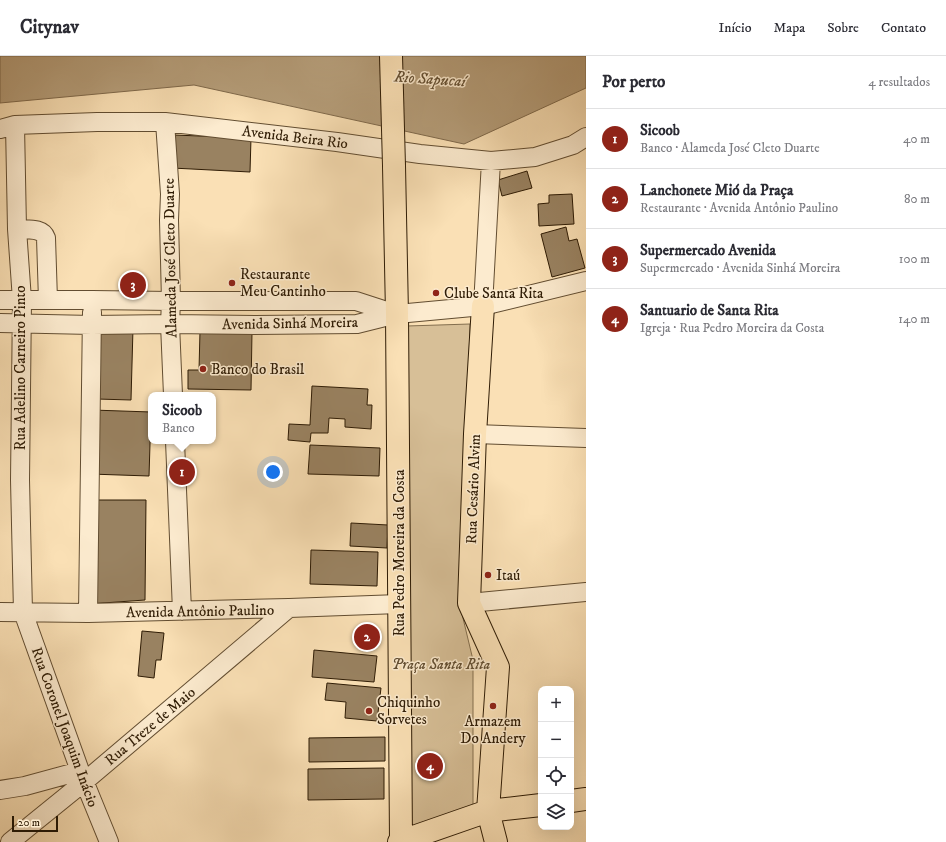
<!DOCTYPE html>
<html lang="pt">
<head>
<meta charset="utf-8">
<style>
  body { margin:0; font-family:"IM FELL DW Pica",serif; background:#f7f7f7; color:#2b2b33 }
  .controls { position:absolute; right:12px; bottom:12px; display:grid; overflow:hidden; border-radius:8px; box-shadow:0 4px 16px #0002 }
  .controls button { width:36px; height:36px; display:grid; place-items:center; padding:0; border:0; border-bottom:1px solid #e1e1e2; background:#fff; color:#2b2b33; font:20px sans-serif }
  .scale { position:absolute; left:12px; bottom:10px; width:46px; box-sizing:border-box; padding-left:4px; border:2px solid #2f1c05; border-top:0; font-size:11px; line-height:14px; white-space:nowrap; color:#2f1c05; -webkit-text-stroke:3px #fcebcf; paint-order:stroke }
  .you { position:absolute; left:273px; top:416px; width:14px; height:14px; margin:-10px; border:3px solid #fff; border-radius:50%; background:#1a73e8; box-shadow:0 0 0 6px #1a73e833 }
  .badge { display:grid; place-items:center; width:26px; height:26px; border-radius:50%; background:#8f2418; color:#fff; font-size:13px; font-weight:700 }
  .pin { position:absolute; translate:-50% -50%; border:2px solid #fff; box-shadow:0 1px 4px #0006 }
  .popup { position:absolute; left:148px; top:336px; width:68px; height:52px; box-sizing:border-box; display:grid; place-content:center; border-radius:8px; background:#fff; filter:drop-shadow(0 1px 3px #0005); font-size:13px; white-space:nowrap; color:#7c7c81 }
  .popup b { font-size:15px; color:#2b2b33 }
  .popup::after { content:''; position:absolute; left:50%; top:100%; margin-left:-8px; border:8px solid transparent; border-top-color:#fff }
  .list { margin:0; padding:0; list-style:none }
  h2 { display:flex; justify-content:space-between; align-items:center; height:52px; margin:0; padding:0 16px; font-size:17px }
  h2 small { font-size:13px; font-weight:400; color:#7c7c81 }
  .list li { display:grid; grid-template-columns:26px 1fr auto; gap:12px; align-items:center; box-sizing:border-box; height:60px; padding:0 16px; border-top:1px solid #e1e1e2 }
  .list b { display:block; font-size:15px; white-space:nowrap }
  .list p { margin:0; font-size:13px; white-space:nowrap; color:#7c7c81 }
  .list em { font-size:13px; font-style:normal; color:#7c7c81 }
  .icon { flex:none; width:22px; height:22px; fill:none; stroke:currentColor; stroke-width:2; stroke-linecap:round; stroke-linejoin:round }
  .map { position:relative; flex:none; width:586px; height:786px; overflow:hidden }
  header { display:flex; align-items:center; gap:24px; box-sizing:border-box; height:56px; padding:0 20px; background:#fff; border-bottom:1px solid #e1e1e2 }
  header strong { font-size:19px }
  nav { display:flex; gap:22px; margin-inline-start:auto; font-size:14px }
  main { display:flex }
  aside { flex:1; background:#fff }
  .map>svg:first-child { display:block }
</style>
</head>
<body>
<header>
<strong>Citynav</strong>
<nav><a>Início</a><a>Mapa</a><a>Sobre</a><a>Contato</a></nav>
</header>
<main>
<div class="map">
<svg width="586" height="786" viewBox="0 0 586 786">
  <rect width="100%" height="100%" fill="#fae0b5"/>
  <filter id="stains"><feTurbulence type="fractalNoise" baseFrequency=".005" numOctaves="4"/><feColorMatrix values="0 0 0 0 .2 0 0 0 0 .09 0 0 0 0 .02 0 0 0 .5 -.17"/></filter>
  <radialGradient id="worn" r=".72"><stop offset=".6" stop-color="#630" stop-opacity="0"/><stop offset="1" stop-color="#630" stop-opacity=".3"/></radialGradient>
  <path fill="#d7bf97" stroke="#836e4e" d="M 470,268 L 462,558 L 473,604 L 473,753 L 410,771 L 407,270 Z"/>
  <path fill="#b59d79" stroke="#7f694b" d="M 0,0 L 586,0 L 586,32 L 464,88 L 194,29 L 0,47 Z"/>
  <path fill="#998261" stroke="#2f1c05" d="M 174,79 L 251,82 L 250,116 L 172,112 Z
    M 527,115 L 532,132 L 502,140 L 498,124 Z
    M 572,138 L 574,168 L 539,170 L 538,148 L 549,147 L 549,139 Z
    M 566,171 L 569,185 L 577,183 L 585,212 L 552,221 L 541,178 Z
    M 99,271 L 133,272 L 131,344 L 97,343 Z
    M 200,275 L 252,276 L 251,334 L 188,333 L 188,314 L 199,314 Z
    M 312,330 L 368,333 L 367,349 L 372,349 L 371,373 L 345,371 L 345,363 L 329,362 L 328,377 L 311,377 L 310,386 L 288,384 L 289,368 L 310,369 Z
    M 92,354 L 151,356 L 149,420 L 90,418 Z
    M 310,389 L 380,392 L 379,420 L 308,418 Z
    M 94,444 L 146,444 L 145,544 L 89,548 Z
    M 351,467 L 388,469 L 387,492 L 350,490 Z
    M 311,494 L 378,496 L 377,530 L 310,528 Z
    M 142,575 L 164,577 L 161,604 L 156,604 L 154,622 L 138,620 Z
    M 314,594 L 377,600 L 374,626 L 312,621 Z
    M 327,627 L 381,632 L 377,665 L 345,662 L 346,646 L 325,644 Z
    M 385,681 L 385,705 L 309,706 L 309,682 Z
    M 384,712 L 384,743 L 308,744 L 308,713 Z"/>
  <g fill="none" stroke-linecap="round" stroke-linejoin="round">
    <defs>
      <path id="minor" d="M 165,66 L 170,138 L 169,164 L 171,245 L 170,268 L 173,339
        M 15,69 L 17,173 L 22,244 L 20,424 L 23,556 L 80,715 L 109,786
        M 0,73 L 15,69 L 97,66 L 165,66 L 337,86 L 420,98 L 491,105 L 535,101 L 573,89 L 586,81
        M 17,173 C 27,174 42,171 46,182 L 48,244
        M 0,244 L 92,244 L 171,245 L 356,245 L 396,258
        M 483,250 L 491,105
        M 0,267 L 92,269 L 170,268 L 255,269 L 357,268 L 397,258 L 483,250 L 586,225
        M 475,378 L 586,382
        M 175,385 L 182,555
        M 469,547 L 586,536
        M 0,556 L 88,557 L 289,552 L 399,548
        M 88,557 L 92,256
        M 0,734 L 25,730 L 80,715
        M 10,786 L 84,726 L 289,552"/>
      <path id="major" d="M 394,110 L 397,258 L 401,785
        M 483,250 L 475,378 L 469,547 L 498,611 L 488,755 L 496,786
        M 571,745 L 586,743
        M 399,786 L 488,755 L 541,749"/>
    </defs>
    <use href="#minor" stroke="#624d31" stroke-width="20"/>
    <use href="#major" stroke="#2f1c05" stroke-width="24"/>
    <use href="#minor" stroke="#fcebcf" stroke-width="18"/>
    <use href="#major" stroke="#fae0b5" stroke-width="22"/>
    <defs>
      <path id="major-bridge" d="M 391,0 L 394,110"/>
    </defs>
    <use href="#major-bridge" stroke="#2f1c05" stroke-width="24" stroke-linecap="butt"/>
    <use href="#major-bridge" stroke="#fae0b5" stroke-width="22"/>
  </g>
  <g fill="#8f2418" stroke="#fcebcf" stroke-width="1.5">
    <circle cx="232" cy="227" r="4"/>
    <circle cx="436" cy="237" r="4"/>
    <circle cx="203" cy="313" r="4"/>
    <circle cx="488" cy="519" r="4"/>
    <circle cx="493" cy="650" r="4"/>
    <circle cx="369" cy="655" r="4"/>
  </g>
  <g text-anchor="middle" stroke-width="3" stroke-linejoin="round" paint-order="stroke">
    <g font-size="15" fill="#2f1c05" stroke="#fcebcf">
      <text transform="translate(295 81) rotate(7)" y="5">Avenida Beira Rio</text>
      <text transform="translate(170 202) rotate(-91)" y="5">Alameda José Cleto Duarte</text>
      <text transform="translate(290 267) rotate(-1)" y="5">Avenida Sinhá Moreira</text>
      <text transform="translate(20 312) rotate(-90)" y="5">Rua Adelino Carneiro Pinto</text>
      <text transform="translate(473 433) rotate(-88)" y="5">Rua Cesário Alvim</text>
      <text transform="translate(399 497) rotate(-90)" y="5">Rua Pedro Moreira da Costa</text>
      <text transform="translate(200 555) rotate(-1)" y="5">Avenida Antônio Paulino</text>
      <text transform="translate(150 670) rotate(-40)" y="5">Rua Treze de Maio</text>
      <text transform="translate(65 671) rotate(70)" y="5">Rua Coronel Joaquim Inácio</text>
    </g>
    <g font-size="15" fill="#2f1c05" stroke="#fcebcf" text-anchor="start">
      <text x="240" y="223">Restaurante<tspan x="240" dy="17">Meu Cantinho</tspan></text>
      <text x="444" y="242">Clube Santa Rita</text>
      <text x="211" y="318">Banco do Brasil</text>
      <text x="496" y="524">Itaú</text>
      <text x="377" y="651">Chiquinho<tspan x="377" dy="17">Sorvetes</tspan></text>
      <text x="493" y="670" text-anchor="middle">Armazem<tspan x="493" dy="17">Do Andery</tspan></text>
    </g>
    <g font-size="15" font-style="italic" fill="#614d31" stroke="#fcebcf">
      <text x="441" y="613">Praça Santa Rita</text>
    </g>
    <g font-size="16" font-style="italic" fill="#655033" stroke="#fcebcf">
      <text transform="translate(430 22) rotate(4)" y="6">Rio Sapucaí</text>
    </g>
  </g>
  <rect width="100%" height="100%" filter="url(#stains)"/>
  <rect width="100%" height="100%" fill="url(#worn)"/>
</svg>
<div class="controls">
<button>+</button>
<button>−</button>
<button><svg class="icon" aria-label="locate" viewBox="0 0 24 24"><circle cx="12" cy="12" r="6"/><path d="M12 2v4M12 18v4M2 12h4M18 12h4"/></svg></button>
<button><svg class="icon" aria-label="layers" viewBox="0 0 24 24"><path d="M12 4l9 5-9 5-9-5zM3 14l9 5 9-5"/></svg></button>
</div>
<div class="scale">20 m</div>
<div class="you"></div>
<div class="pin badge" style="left:182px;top:416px">1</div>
<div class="popup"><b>Sicoob</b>Banco</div>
<div class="pin badge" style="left:367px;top:581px">2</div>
<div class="pin badge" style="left:133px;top:229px">3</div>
<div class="pin badge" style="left:430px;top:710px">4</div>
</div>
<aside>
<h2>Por perto<small>4 resultados</small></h2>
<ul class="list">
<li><span class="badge">1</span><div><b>Sicoob</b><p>Banco · Alameda José Cleto Duarte</p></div><em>40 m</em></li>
<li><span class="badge">2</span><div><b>Lanchonete Mió da Praça</b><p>Restaurante · Avenida Antônio Paulino</p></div><em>80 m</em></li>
<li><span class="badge">3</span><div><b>Supermercado Avenida</b><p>Supermercado · Avenida Sinhá Moreira</p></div><em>100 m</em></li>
<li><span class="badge">4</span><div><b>Santuario de Santa Rita</b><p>Igreja · Rua Pedro Moreira da Costa</p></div><em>140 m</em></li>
</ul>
</aside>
</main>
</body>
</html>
